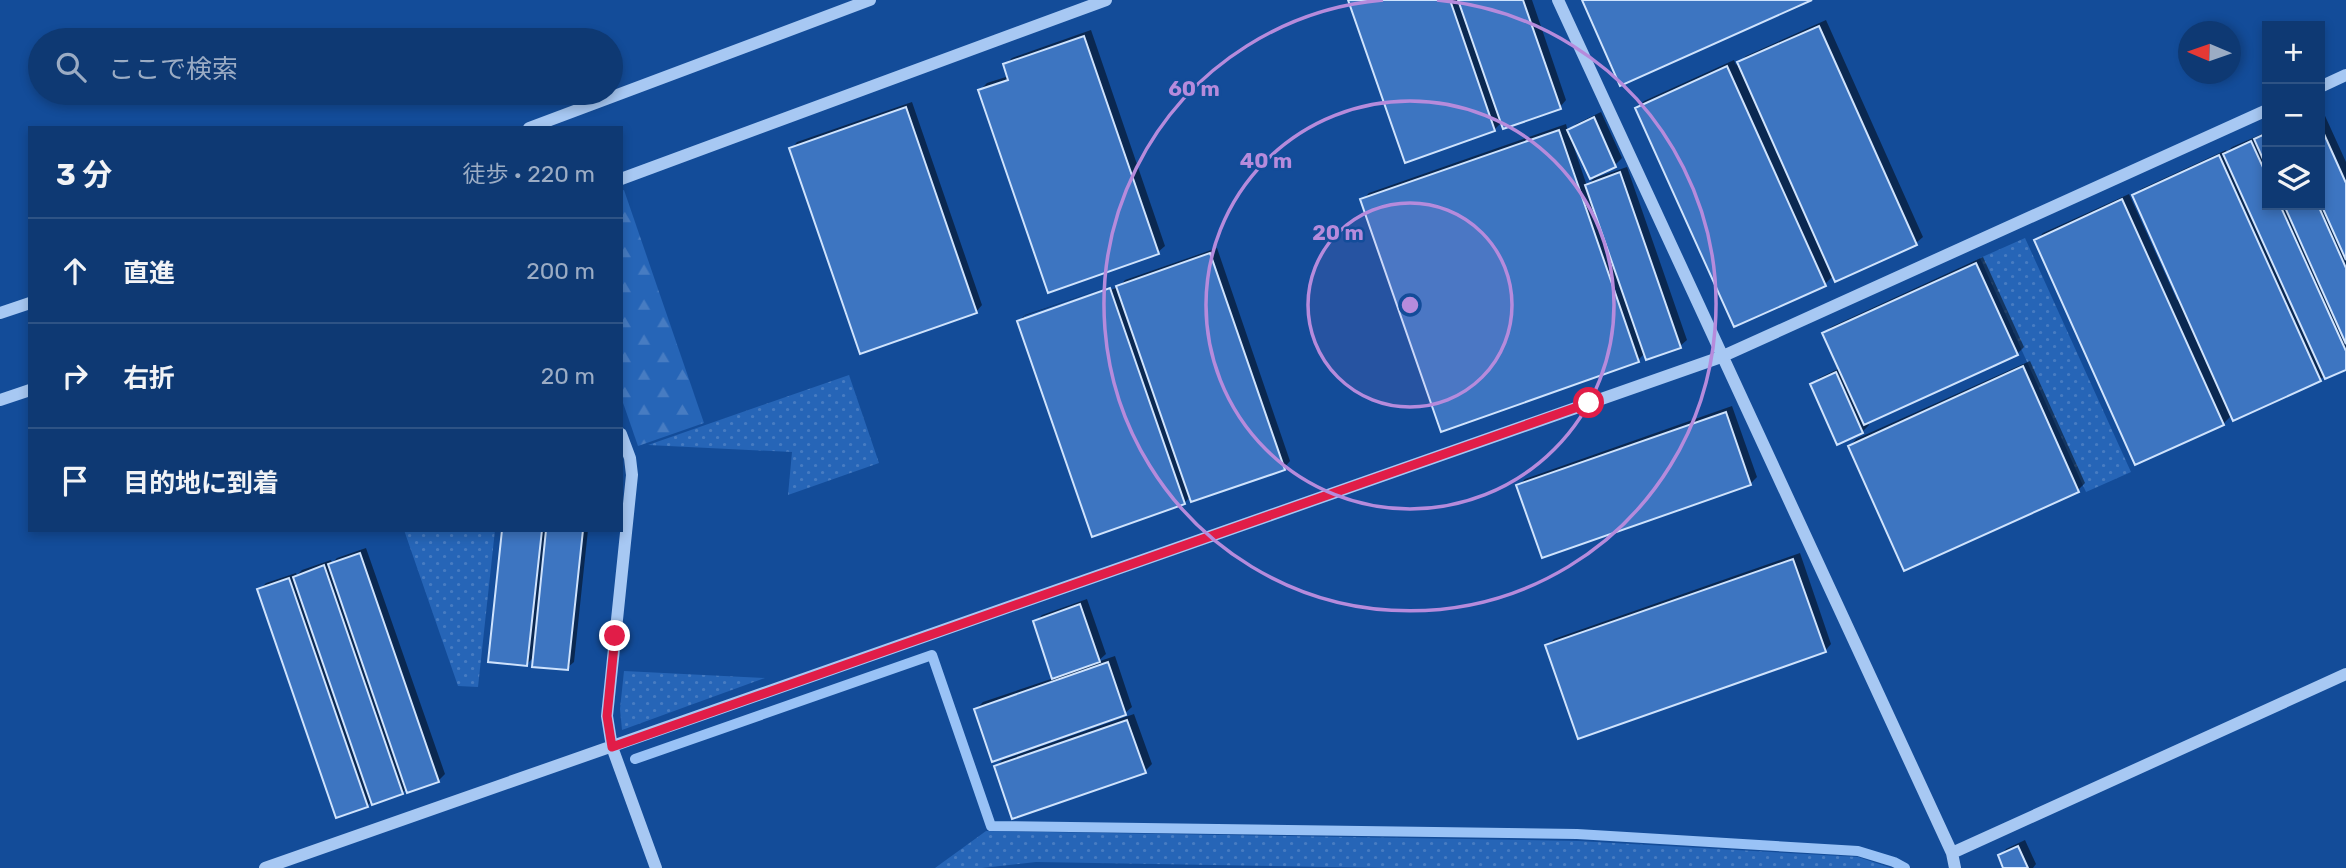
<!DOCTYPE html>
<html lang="ja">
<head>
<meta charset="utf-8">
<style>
  body { margin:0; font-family:Rubik,"Noto Sans JP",sans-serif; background:#1c447b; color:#f1f3f6 }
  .controls { position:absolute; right:21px; top:21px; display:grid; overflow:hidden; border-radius:0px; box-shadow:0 4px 10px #0003 }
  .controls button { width:63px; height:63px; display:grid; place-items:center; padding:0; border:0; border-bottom:2px solid #2e5385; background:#0e3973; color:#f1f3f6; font:35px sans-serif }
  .compass { position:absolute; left:2178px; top:21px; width:63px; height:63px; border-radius:50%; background:#0e3973; box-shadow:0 4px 10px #0003; rotate:272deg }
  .stop { position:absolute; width:21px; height:21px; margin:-16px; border:5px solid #e11d48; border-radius:50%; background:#fff }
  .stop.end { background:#e11d48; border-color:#fff; box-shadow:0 2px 7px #0008 }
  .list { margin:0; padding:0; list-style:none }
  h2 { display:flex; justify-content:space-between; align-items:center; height:91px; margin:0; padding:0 28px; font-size:30px }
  h2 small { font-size:23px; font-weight:400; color:#9bacc4 }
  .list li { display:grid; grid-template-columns:46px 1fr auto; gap:21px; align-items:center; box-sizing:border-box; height:105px; padding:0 28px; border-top:2px solid #2e5385 }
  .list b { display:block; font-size:26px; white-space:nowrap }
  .list em { font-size:23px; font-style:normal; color:#9bacc4 }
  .icon { flex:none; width:38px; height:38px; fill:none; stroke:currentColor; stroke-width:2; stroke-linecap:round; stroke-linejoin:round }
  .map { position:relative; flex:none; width:2346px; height:868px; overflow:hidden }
  .search { position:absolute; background:#0e3973; box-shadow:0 4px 10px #0003; left:28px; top:28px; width:595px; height:77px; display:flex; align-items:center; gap:18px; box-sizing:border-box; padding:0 24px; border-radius:38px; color:#9bacc4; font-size:26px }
  .panel { position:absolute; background:#0e3973; box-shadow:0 4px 10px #0003; left:28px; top:126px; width:595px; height:406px; border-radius:0px }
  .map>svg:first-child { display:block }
</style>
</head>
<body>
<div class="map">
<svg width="2346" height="868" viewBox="0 0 2346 868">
  <defs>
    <pattern id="grass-dots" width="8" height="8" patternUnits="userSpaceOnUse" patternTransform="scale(1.75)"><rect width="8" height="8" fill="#2665b7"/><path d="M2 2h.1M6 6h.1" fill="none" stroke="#477cc2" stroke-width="1.8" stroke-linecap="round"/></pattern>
    <pattern id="forest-firs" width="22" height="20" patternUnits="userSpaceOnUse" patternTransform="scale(1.75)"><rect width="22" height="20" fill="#2665b7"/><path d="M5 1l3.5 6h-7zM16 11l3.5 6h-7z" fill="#477cc2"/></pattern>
  </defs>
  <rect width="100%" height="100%" fill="#134c99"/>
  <path fill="url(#grass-dots)" d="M 2025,238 L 2131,472 L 2086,492 L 1980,258 Z
    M 849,375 L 879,463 L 788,495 L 792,452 L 648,445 Z
    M 404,530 L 495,530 L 478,687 L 458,686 Z
    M 624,671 L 765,678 L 622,730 L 620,709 Z
    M 986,831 L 1579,841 L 1858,857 L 1891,868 L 1385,868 L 1036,862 L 982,868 L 935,868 Z"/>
  <path fill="url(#forest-firs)" d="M 624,190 L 704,423 L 638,446 L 621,397 L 621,191 Z"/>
  <path fill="#0007" d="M 1350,0 L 1532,0 L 1566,100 L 1560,107 L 1502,122 L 1494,130 Z
    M 1826,20 L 1923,237 L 1916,243 L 1834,275 L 1825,284 L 1637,108 L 1644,101 L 1734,60 L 1736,65 L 1746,56 Z
    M 1091,30 L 1165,246 L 1158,252 L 980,90 L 987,83 L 1009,76 L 1005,65 L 1012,58 Z
    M 912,102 L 982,305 L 976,312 L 791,149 L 797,142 Z
    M 2321,107 L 2346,162 L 2346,368 L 2232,415 L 2223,424 L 2036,240 L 2043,233 L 2129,194 L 2177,300 L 2180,299 L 2134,196 L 2141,189 L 2226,150 L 2227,152 L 2232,147 L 2262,134 L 2262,138 L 2267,135 L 2267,205 L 2320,205 Z
    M 1601,112 L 1622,158 L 1615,165 L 1591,177 L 1573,138 L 1571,139 L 1587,186 L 1594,178 L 1627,167 L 1687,340 L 1680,346 L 1645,353 L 1638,360 L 1362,200 L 1369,193 L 1566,124 L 1568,132 L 1576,124 Z
    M 1217,248 L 1290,461 L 1284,468 L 1191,496 L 1184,503 L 1019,321 L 1025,315 L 1117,284 L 1024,316 L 1024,320 L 1119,287 L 1125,280 Z
    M 1983,257 L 2024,347 L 2017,354 L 1867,422 L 1869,425 L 1862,432 L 1812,385 L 1819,378 L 1840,368 L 1824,334 L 1831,327 Z
    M 2030,361 L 2085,483 L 2078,490 L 1905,569 L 1850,446 L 1856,439 Z
    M 1732,406 L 1757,477 L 1750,484 L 1518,486 L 1525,479 Z
    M 504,530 L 588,530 L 574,662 L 567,668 L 535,656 L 527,664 Z
    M 366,548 L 445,774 L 438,781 L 407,788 L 402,793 L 372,801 L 367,806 L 259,590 L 266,583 L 296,573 L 297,575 L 302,570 L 331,560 L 332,563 L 337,558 Z
    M 1800,553 L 1831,644 L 1825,651 L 1547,646 L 1554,639 Z
    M 1087,599 L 1106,654 L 1097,662 L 1115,656 L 1132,707 L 1125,713 L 976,709 L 983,702 L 1054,678 L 1035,622 L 1042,615 Z
    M 1134,714 L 1152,764 L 1145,771 L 996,767 L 1002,760 Z
    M 2025,840 L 2036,864 L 2033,868 L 2005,868 L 2000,856 L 2006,849 Z"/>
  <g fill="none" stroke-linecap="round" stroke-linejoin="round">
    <path stroke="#99c2f6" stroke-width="10" d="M 635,759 L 932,655 L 991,826 L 1577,834 L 1858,851 L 1894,862 L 1905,868"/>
  </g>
  <path fill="#3d75c1" stroke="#cfe3fd" stroke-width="2" d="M 1348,0 L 1450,0 L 1495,131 L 1405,163 Z
    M 1458,0 L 1523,0 L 1561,109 L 1503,129 Z
    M 1582,0 L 1812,0 L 1620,86 Z
    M 1819,26 L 1917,245 L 1835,282 L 1737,62 Z
    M 1084,36 L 1159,254 L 1048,293 L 978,90 L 1008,80 L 1003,64 Z
    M 1727,66 L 1826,286 L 1734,327 L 1635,108 Z
    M 906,107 L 977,313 L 860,354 L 789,148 Z
    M 1594,117 L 1616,167 L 1590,179 L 1567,130 Z
    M 2320,125 L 2346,183 L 2346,260 L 2320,202 Z
    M 1559,130 L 1639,362 L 1441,432 L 1360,199 Z
    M 2267,133 L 2267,168 L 2254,139 Z
    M 2251,141 L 2267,176 L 2267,205 L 2280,205 L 2346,351 L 2346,370 L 2325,379 L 2223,154 Z
    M 2219,155 L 2321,381 L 2233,421 L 2132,195 Z
    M 1620,172 L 1681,348 L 1646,360 L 1585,185 Z
    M 2122,199 L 2224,425 L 2135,465 L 2034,240 Z
    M 2284,205 L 2318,205 L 2346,268 L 2346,344 Z
    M 1210,253 L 1285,470 L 1191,502 L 1116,286 Z
    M 1976,263 L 2018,355 L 1864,425 L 1822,333 Z
    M 1110,288 L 1185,504 L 1092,537 L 1017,321 Z
    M 2023,366 L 2079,492 L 1904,571 L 1848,446 Z
    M 1836,372 L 1863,433 L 1837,445 L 1810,384 Z
    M 1726,412 L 1751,485 L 1542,558 L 1516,485 Z
    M 502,530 L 542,530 L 527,666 L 488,662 Z
    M 546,530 L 583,530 L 568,670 L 532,667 Z
    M 360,553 L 439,782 L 407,793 L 328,564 Z
    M 1793,559 L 1826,652 L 1578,739 L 1545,645 Z
    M 324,565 L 403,794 L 372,805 L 293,577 Z
    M 289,578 L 368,807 L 336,818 L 257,589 Z
    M 1080,604 L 1100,662 L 1052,679 L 1033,621 Z
    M 1108,662 L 1126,715 L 992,762 L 974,709 Z
    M 1127,720 L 1146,773 L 1012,819 L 994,766 Z
    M 2018,846 L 2028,868 L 2003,868 L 1998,855 Z"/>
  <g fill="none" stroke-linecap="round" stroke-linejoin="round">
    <path stroke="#a7c8f3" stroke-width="12" d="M 1558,0 L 1952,853 L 1955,868
      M 2320,87 L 2346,75
      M 529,128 L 870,0
      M 621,179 L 1106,0
      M 0,313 L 30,303
      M 0,400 L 30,390
      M 621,434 L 630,458 L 632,475 L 607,716 L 612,747 L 656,868
      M 1952,853 L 2346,674
      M 265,868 L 1721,357 L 2267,110"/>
  </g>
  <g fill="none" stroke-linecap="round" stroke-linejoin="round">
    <path stroke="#e11d48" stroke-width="9" d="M 615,636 L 607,716 L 612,747 L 1589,403"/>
  </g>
  <circle cx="1410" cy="305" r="102" fill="#b68bdc" fill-opacity=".12"/>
  <g fill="none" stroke="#b68bdc" stroke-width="3.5">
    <circle cx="1410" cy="305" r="102"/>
    <circle cx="1410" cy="305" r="204"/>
    <path d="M1437 0A306 306 0 1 1 1383 0"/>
  </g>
  <circle cx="1410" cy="305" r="10" fill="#b68bdc" stroke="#134c99" stroke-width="3.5"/>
  <g font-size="21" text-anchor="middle" font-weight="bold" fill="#b68bdc" stroke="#134c99" stroke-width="5" stroke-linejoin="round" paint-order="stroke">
    <text x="1194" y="96">60 m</text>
    <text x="1266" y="168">40 m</text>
    <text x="1338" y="240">20 m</text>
  </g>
</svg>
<div class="controls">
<button>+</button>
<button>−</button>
<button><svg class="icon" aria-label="layers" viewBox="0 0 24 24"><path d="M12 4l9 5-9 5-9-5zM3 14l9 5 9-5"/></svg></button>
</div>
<svg class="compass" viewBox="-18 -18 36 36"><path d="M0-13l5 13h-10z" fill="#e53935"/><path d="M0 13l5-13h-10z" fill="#9bacc4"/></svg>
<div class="stop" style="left:1589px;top:403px"></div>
<div class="stop end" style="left:615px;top:636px"></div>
<div class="search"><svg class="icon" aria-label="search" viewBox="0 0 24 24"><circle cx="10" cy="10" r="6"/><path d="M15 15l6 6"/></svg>ここで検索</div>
<section class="panel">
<h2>3 分<small>徒歩 · 220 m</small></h2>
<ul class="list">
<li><svg class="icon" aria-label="ahead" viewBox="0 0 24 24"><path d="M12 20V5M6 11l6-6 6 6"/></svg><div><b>直進</b></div><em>200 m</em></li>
<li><svg class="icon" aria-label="right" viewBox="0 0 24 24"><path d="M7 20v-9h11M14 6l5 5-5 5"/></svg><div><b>右折</b></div><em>20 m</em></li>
<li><svg class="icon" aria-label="arrive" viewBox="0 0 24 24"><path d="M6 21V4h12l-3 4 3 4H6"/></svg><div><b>目的地に到着</b></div></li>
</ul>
</section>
</div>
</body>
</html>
